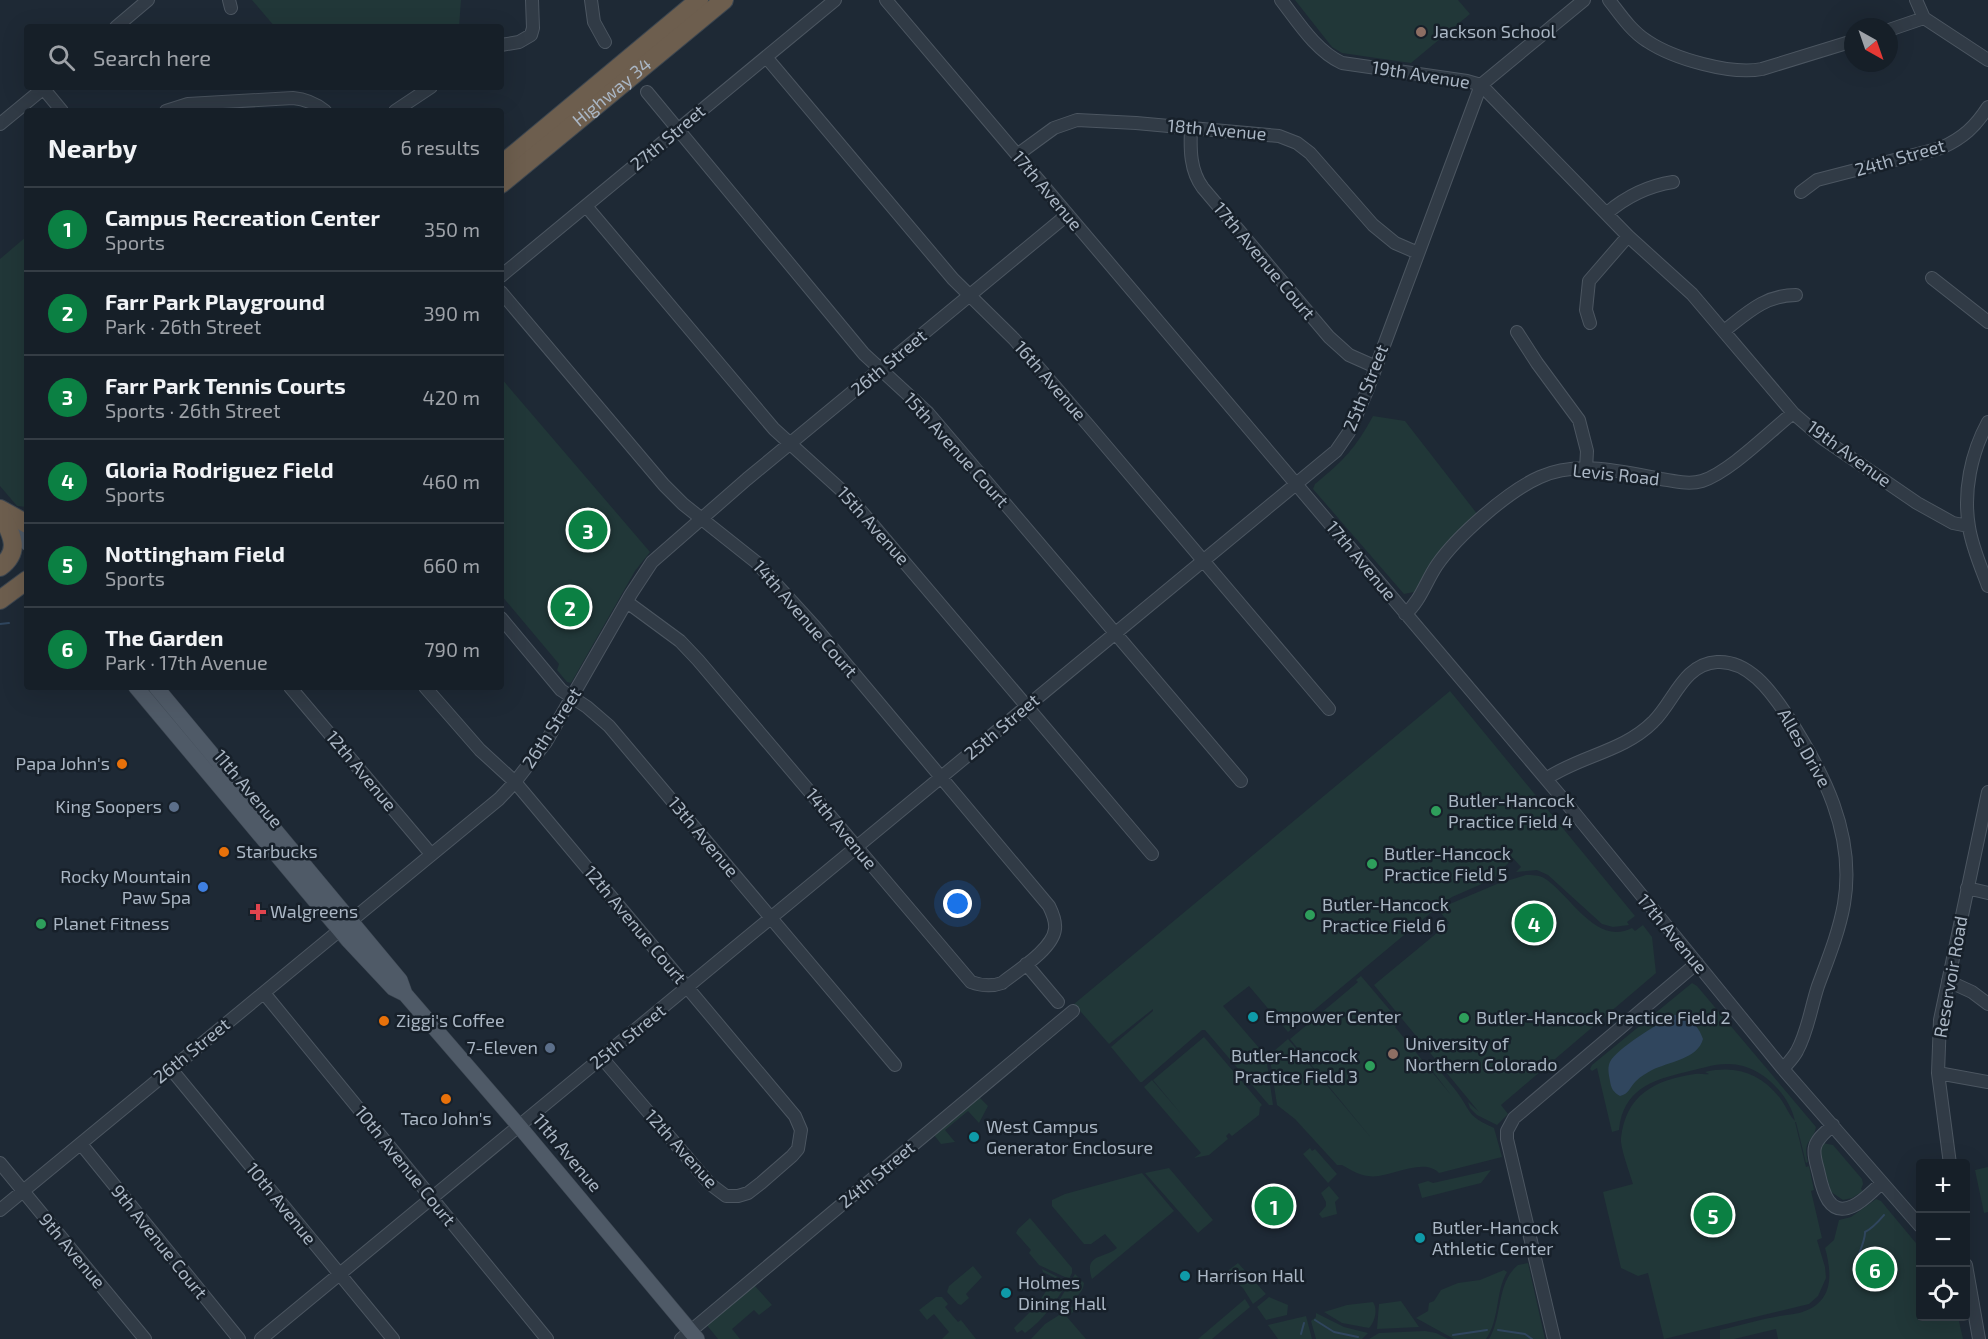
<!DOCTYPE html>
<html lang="en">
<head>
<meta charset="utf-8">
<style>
  body { margin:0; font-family:"Exo 2",sans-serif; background:#232c34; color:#f1f3f6 }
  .controls { position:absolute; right:18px; bottom:18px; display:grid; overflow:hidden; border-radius:6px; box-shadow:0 6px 24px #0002 }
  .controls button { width:54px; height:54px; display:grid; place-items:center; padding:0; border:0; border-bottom:2px solid #353d45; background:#161f28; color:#f1f3f6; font:30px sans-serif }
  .compass { position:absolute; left:1844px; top:18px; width:54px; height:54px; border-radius:50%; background:#161f28; box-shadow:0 6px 24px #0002; rotate:140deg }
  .you { position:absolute; left:958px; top:904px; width:21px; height:21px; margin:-15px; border:4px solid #fff; border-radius:50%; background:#1a73e8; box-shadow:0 0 0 9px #1a73e833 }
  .badge { display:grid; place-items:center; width:39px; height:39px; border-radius:50%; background:#0b8043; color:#fff; font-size:20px; font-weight:700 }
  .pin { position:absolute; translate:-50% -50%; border:3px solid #fff; box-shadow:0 2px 6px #0006 }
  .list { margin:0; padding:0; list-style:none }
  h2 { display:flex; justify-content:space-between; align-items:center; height:78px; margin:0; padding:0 24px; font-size:26px }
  h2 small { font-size:20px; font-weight:400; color:#9ea2a8 }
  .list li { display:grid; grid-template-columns:39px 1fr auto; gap:18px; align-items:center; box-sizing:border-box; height:84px; padding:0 24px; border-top:2px solid #353d45 }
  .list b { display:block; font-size:22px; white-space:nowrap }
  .list p { margin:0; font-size:20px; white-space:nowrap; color:#9ea2a8 }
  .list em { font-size:20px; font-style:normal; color:#9ea2a8 }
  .icon { flex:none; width:33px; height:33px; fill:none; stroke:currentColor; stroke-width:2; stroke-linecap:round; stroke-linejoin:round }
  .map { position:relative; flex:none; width:1988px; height:1339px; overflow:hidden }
  .search { position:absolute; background:#161f28; box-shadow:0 6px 24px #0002; left:24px; top:24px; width:480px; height:66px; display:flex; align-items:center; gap:15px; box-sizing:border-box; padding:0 21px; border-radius:6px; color:#9ea2a8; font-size:22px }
  .panel { position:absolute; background:#161f28; box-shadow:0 6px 24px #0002; left:24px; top:108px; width:480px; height:582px; border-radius:6px }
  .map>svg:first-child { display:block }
</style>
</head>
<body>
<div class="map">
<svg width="1988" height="1339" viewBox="0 0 1988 1339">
  <rect width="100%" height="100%" fill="#1e2935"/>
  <path fill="#213738" d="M 252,0 L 461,0 L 459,27 L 275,27 Z
    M 1295,0 L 1458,0 L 1470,14 L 1411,63 L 1342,53 L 1332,47 Z
    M 27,236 L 27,507 L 17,506 L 0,486 L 0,259 Z
    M 501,378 L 650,552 L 635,571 L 571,683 L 567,682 L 557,670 L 559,664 L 501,595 Z
    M 1373,416 L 1405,421 L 1478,515 L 1427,570 L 1414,592 L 1404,594 L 1313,489 L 1315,484 C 1344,460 1355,449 1373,416 Z
    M 1450,691 L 1635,916 L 1627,922 L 1629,925 L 1613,927 L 1602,924 L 1548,875 L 1537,870 L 1516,872 L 1521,867 L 1513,858 L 1493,879 L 1452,897 L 1440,905 L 1288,1032 L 1249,986 L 1223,1006 L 1266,1056 L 1273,1105 L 1269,1105 L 1205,1030 L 1202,1030 L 1142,1082 L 1140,1082 L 1111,1047 L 1153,1011 L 1153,1009 L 1109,1044 L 1074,1004 Z
    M 1526,875 C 1532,875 1539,875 1544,878 C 1570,894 1596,947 1632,928 L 1635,931 L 1643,925 L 1652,937 L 1656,973 L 1501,1105 L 1508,1114 L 1497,1125 L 1477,1115 L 1470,1108 L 1468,1102 L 1479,1112 L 1374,985 L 1449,923 L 1440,912 L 1445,906 L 1497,884 Z
    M 1361,976 L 1400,1022 L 1395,1027 L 1451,1095 L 1431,1069 L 1435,1065 C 1442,1074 1450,1083 1457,1092 C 1472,1113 1467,1116 1494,1128 L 1502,1157 L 1439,1173 C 1422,1156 1388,1180 1368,1176 C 1359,1175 1349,1169 1342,1165 L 1337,1165 L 1295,1119 L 1277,1105 L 1270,1059 L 1274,1051 L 1288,1039 L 1372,1139 L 1290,1039 L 1358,982 L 1356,980 Z
    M 1692,983 L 1697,986 L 1816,1127 C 1813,1143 1802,1140 1808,1162 L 1806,1163 L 1796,1122 L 1795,1122 L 1806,1167 L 1809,1166 L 1814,1190 L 1811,1191 L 1822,1238 L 1817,1240 L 1825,1267 L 1826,1278 L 1818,1296 L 1809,1304 L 1664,1339 L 1648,1273 L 1638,1276 L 1621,1268 L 1603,1192 L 1633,1184 C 1630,1173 1620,1148 1621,1138 C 1626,1095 1654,1080 1695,1074 C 1700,1073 1704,1075 1709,1074 L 1705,1072 C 1736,1065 1760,1073 1780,1098 C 1786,1106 1789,1115 1795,1121 C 1789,1093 1759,1063 1727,1064 C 1713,1064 1699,1069 1686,1072 C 1651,1080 1623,1090 1619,1130 L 1612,1132 L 1597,1068 L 1592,1071 L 1590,1069 L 1592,1065 Z
    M 1204,1037 L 1262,1105 L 1260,1107 L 1259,1115 L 1232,1136 L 1229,1133 L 1226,1136 L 1228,1139 L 1209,1155 L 1194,1158 L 1201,1153 L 1144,1087 L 1152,1080 L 1182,1115 L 1153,1080 Z
    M 979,1097 L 988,1106 L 979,1123 L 968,1111 L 945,1130 L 955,1142 L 941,1144 L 934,1135 Z
    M 1822,1143 L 1833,1145 L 1862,1179 L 1863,1184 L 1861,1189 L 1863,1191 L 1852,1198 L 1843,1200 L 1831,1192 L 1819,1150 Z
    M 1310,1148 L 1312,1151 L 1315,1149 L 1337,1174 L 1328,1183 L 1303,1154 Z
    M 1988,1167 L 1988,1212 L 1984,1213 L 1975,1170 Z
    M 1169,1168 L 1213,1220 L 1198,1233 L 1145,1173 Z
    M 1491,1170 L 1481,1183 L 1422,1198 L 1418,1184 L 1428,1181 L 1433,1183 Z
    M 1142,1173 L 1174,1211 L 1092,1279 C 1083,1253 1105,1259 1117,1248 L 1105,1234 L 1091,1244 L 1084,1244 L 1052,1206 L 1052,1200 L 1065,1194 Z
    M 1329,1186 L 1339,1198 L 1335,1202 L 1337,1214 L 1322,1218 L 1319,1214 L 1326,1206 L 1326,1202 L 1321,1193 Z
    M 1876,1199 L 1881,1201 L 1920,1248 L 1920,1316 L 1958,1317 L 1963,1339 L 1778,1339 L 1776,1329 L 1734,1339 L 1720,1339 L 1720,1330 C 1738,1326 1757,1320 1775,1317 C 1783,1315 1791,1315 1799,1313 C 1833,1304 1833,1276 1825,1248 L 1834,1240 L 1839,1220 L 1851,1217 Z
    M 1030,1218 L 1072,1268 L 1072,1273 L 1069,1279 L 1039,1265 L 1029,1253 L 1031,1250 L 1016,1233 L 1018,1229 Z
    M 1238,1263 L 1266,1294 L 1253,1304 L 1243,1288 L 1225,1273 Z
    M 1528,1263 L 1545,1339 L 1489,1339 C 1503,1316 1496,1283 1518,1265 Z
    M 973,1266 L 982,1277 L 966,1294 L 969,1298 L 961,1305 L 958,1304 L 947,1292 L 949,1286 Z
    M 1042,1269 L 1066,1281 L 1067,1283 C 1056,1302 1043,1320 1025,1333 L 1022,1330 L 1017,1333 L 1014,1328 L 1036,1306 L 1055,1278 L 1043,1272 Z
    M 1504,1270 L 1507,1272 C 1495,1293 1500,1319 1486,1339 L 1454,1339 L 1416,1318 L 1428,1311 L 1429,1303 L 1434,1301 L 1441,1290 L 1458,1283 L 1480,1280 Z
    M 1075,1274 L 1084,1283 C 1083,1297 1066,1304 1055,1310 L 1054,1309 Z
    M 760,1280 L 755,1286 L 772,1305 L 759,1315 L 754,1310 L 732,1329 L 740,1339 L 718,1339 L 705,1323 Z
    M 936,1297 L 942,1297 L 948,1304 L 945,1307 L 958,1322 L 961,1320 L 976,1339 L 942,1339 L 949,1332 L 934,1314 L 927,1320 L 919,1310 Z
    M 1269,1297 L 1288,1305 L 1287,1315 L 1266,1320 L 1257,1307 Z
    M 1245,1299 L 1250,1307 L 1212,1339 L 1198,1339 Z
    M 1401,1301 L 1419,1327 L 1377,1329 L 1379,1304 Z
    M 1373,1302 C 1378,1309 1375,1322 1369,1328 L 1342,1323 L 1324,1312 L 1347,1305 Z
    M 1075,1305 L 1078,1308 L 1067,1317 L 1086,1339 L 1031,1339 L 1045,1324 Z
    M 1316,1313 L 1344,1327 L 1368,1333 L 1362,1339 L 1316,1339 L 1311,1321 L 1316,1317 Z
    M 1306,1316 L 1312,1339 L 1278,1339 L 1268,1325 Z
    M 1425,1331 L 1436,1333 L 1448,1339 L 1369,1339 L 1379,1333 Z"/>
  <path fill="#30465e" d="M 1675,1015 C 1689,1014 1699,1027 1703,1039 C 1698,1059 1668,1062 1652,1070 C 1647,1073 1641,1076 1636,1081 C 1630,1087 1629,1094 1620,1096 C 1613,1092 1611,1088 1610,1081 C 1609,1075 1607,1068 1610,1062 C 1617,1048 1661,1022 1675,1015 Z"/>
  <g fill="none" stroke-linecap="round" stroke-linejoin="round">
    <path stroke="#30465e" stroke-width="2" d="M 0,624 L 9,623
      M 1868,1289 C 1865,1283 1858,1283 1855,1277 C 1850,1269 1866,1243 1865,1232 C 1873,1228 1878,1222 1884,1215
      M 1315,1320 L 1334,1332 L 1358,1337
      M 1498,1330 L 1525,1334 L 1532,1339
      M 1301,1334 L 1304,1323
      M 1453,1335 L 1487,1330"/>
    <defs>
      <path id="minor" d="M 229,0 L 231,8
        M 591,0 L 594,22 L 605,42
        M 886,0 L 1568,805 L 1783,1069 L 1920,1226
        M 1281,0 C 1298,22 1316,51 1342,63 L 1467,81 L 1481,85 L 1628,236 L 1692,294 L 1793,413 L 1822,438 L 1917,503 L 1953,523 L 1968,526
        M 1609,0 C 1620,14 1631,31 1647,41 C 1674,59 1731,75 1762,69 L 1853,41
        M 1916,0 L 1924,18 L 1988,60
        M 116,27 L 148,0
        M 1889,30 L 1924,18
        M 501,45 L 519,42 L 531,35 L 533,28 L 532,0
        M 766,57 L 953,279 L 1014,339 L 1089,426 L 1329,709
        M 43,88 L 62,111
        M 647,92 L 864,354 L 928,413 L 1241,781
        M 166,111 L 188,104 L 293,98 C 305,99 315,103 325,111
        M 395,111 L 431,87
        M 0,124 L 45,87
        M 1191,128 C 1190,149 1190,171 1203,188 L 1329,337 L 1349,355 L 1376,367
        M 1017,155 L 1054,128 L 1077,120 L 1136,123 L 1279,136 L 1297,143 L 1310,153 L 1373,225 L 1395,243 L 1418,253
        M 1801,192 L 1817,180 L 1941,148 C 1963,138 1975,127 1988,107
        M 586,206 L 774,429 L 850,498 L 1152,854
        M 1607,213 C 1627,196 1647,186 1673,182
        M 501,276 L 835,0
        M 1932,278 L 1988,322
        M 501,292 L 664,485 L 683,504 L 756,562 L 815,627 L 1049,906 C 1053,914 1056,921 1055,929 C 1053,949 1017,971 1002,983 C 991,987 982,986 971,982 L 698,660 L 680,641 L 627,602
        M 1590,323 L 1586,310 L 1589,281 L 1628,236
        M 1724,331 C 1747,313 1765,295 1796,295
        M 1517,332 L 1537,363 L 1579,420 L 1587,451 L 1586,469
        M 1988,422 C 1971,453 1963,492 1969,527 C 1972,547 1981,567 1988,586
        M 1405,614 C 1420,602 1426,581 1437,565 C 1457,536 1508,491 1540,477 C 1578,460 1623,472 1661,479 C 1674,481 1689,485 1702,481 C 1730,472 1769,432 1793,413
        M 501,618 L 561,690 L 587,707 L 609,726 L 895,1065
        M 290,687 L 431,854
        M 425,687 L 480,750 L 515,782 L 795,1116 L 801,1130 L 798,1149 L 792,1156 L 761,1183 L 748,1193 L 738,1196 L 726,1196 L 710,1184 L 602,1058
        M 1546,779 C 1579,756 1623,752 1653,722 C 1674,702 1683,664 1717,662 C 1748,660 1770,690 1786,714 C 1823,771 1856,834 1844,904 C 1839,932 1828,959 1818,986 C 1811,1007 1808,1031 1797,1051 C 1794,1057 1788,1063 1783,1069
        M 1967,888 L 1988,893
        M 1026,964 L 1058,1002
        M 1948,981 L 1972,992 L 1988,1004
        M 264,993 L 547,1339
        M 171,1069 L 393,1339
        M 1938,1073 L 1988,1082
        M 1833,1125 C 1827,1131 1817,1138 1815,1147 C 1813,1154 1816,1162 1818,1170 C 1822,1187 1827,1218 1853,1206 C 1864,1201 1873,1190 1882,1183
        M 81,1144 L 239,1339
        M 0,1163 L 145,1339
        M 1950,1164 L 1938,1073 L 1940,1020 L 1988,792
        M 0,1210 L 499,799 L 515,782 L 546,742 L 631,594 L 652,562 L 747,479 L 1067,215
        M 1966,1265 L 1979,1339
        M 261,1339 L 1336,451 L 1349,432 L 1367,391 L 1481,85 L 1584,0
        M 681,1339 L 1073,1011
        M 1554,1339 L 1507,1139 L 1507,1131 L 1514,1118 L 1697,963"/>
      <path id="major" d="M 8,520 L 27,543
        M 136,687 L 348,940 L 393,988 L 405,994
        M 156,687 L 400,980 L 405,994 L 519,1126 L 697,1339"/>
      <g id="highway">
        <path d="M 501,165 L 699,0"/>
        <path id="s1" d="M 501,184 L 724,0"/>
        <path d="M 0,509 L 27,524"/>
        <path d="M 0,511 C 10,532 23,550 0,567"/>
        <path d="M 0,600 L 27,580"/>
      </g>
    </defs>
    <use href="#minor" stroke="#4c5661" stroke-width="14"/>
    <use href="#major" stroke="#3a444f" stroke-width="16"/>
    <use href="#highway" stroke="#3c4650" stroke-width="20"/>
    <use href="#minor" stroke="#313b46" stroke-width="12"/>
    <use href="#major" stroke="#4f5a67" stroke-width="15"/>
    <use href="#highway" stroke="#6d5e4e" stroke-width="18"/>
  </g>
  <g fill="#8d6e63" stroke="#17202a" stroke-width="2">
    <circle cx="1421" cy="32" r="6"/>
    <circle cx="1393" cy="1054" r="6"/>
  </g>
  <g fill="#e8710a" stroke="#17202a" stroke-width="2">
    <circle cx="122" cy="764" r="6"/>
    <circle cx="224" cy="852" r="6"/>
    <circle cx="384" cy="1021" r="6"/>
    <circle cx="446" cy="1099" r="6"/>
  </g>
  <g fill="#5c6f8a" stroke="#17202a" stroke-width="2">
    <circle cx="174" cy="807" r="6"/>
    <circle cx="550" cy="1048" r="6"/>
  </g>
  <g fill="#2e9e5b" stroke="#17202a" stroke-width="2">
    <circle cx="1436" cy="811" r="6"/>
    <circle cx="1372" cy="864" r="6"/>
    <circle cx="1310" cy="915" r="6"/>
    <circle cx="41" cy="924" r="6"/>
    <circle cx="1464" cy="1018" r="6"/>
    <circle cx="1370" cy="1066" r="6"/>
  </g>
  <circle fill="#3f7fe0" stroke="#17202a" stroke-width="2" cx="203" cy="887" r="6"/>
  <path fill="#e0444e" stroke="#17202a" stroke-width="2" d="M255 903h6v6h6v6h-6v6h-6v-6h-6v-6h6z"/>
  <g fill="#0f9aa8" stroke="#17202a" stroke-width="2">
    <circle cx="1253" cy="1017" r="6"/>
    <circle cx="974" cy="1137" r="6"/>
    <circle cx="1420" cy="1238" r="6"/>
    <circle cx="1185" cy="1276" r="6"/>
    <circle cx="1006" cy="1293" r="6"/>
  </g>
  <g text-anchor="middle" stroke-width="5" stroke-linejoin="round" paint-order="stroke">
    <g font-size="18" fill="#aab6c4" stroke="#17202a" text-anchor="start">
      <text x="1433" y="38">Jackson School</text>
      <text x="110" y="770" text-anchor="end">Papa John's</text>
      <text x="1448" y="807">Butler-Hancock<tspan x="1448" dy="21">Practice Field 4</tspan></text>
      <text x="162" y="813" text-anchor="end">King Soopers</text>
      <text x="236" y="858">Starbucks</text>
      <text x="1384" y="860">Butler-Hancock<tspan x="1384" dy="21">Practice Field 5</tspan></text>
      <text x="191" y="883" text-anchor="end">Rocky Mountain<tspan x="191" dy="21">Paw Spa</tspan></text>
      <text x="1322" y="911">Butler-Hancock<tspan x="1322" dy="21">Practice Field 6</tspan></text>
      <text x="270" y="918">Walgreens</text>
      <text x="53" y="930">Planet Fitness</text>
      <text x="1265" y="1023">Empower Center</text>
      <text x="1476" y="1024">Butler-Hancock Practice Field 2</text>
      <text x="396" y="1027">Ziggi's Coffee</text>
      <text x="1405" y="1050">University of<tspan x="1405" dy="21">Northern Colorado</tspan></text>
      <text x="538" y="1054" text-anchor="end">7-Eleven</text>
      <text x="1358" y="1062" text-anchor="end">Butler-Hancock<tspan x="1358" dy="21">Practice Field 3</tspan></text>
      <text x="446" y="1125" text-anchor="middle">Taco John's</text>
      <text x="986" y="1133">West Campus<tspan x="986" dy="21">Generator Enclosure</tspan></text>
      <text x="1432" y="1234">Butler-Hancock<tspan x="1432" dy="21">Athletic Center</tspan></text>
      <text x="1197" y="1282">Harrison Hall</text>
      <text x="1018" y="1289">Holmes<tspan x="1018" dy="21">Dining Hall</tspan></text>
    </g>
    <g font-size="18" fill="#aab6c4" stroke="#17202a">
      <text transform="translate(1421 75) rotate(9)" y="6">19th Avenue</text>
      <text dy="6" stroke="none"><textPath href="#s1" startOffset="144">Highway 34</textPath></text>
      <text transform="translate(1217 130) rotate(5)" y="6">18th Avenue</text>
      <text transform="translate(668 138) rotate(-40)" y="6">27th Street</text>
      <text transform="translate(1900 158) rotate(-16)" y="6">24th Street</text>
      <text transform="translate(1047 191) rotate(50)" y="6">17th Avenue</text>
      <text transform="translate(1264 261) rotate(50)" y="6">17th Avenue Court</text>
      <text transform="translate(889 363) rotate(-40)" y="6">26th Street</text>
      <text transform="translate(1050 381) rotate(49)" y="6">16th Avenue</text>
      <text transform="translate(1366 388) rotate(-68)" y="6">25th Street</text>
      <text transform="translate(956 450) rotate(48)" y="6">15th Avenue Court</text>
      <text transform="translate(1849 454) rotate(36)" y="6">19th Avenue</text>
      <text transform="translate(1616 475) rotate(6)" y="6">Levis Road</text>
      <text transform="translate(873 526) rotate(48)" y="6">15th Avenue</text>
      <text transform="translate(1361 561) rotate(50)" y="6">17th Avenue</text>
      <text transform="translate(805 619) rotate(49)" y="6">14th Avenue Court</text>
      <text transform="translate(1002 727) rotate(-40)" y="6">25th Street</text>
      <text transform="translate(552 728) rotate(-57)" y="6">26th Street</text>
      <text transform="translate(1804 748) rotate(60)" y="6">Alles Drive</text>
      <text transform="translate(361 771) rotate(50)" y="6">12th Avenue</text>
      <text transform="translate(248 789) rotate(50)" y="6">11th Avenue</text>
      <text transform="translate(841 829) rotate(50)" y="6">14th Avenue</text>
      <text transform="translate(703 837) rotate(50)" y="6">13th Avenue</text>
      <text transform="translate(635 925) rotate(50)" y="6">12th Avenue Court</text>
      <text transform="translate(1672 934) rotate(50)" y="6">17th Avenue</text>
      <text transform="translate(1951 977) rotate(-80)" y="6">Reservoir Road</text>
      <text transform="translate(628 1037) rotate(-39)" y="6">25th Street</text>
      <text transform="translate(192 1051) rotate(-39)" y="6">26th Street</text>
      <text transform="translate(681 1149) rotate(48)" y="6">12th Avenue</text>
      <text transform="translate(567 1153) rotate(50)" y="6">11th Avenue</text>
      <text transform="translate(405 1166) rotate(51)" y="6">10th Avenue Court</text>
      <text transform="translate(877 1175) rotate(-40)" y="6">24th Street</text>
      <text transform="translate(281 1204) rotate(51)" y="6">10th Avenue</text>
      <text transform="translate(159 1242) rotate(51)" y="6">9th Avenue Court</text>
      <text transform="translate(72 1251) rotate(50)" y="6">9th Avenue</text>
    </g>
  </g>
</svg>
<div class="controls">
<button>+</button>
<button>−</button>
<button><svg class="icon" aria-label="locate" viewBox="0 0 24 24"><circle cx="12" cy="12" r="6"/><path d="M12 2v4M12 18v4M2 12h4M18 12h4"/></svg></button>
</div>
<svg class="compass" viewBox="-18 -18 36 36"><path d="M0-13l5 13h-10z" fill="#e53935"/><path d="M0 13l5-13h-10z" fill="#9ea2a8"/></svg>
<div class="you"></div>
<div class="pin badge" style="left:1274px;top:1206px">1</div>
<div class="pin badge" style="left:570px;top:607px">2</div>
<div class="pin badge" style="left:588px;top:530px">3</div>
<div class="pin badge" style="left:1534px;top:923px">4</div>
<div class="pin badge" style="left:1713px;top:1215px">5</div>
<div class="pin badge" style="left:1875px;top:1269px">6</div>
<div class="search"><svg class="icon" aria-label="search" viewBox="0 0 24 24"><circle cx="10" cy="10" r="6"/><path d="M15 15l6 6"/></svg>Search here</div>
<section class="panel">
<h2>Nearby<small>6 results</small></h2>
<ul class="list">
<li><span class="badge">1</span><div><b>Campus Recreation Center</b><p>Sports</p></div><em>350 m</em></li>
<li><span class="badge">2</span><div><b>Farr Park Playground</b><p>Park · 26th Street</p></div><em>390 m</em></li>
<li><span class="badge">3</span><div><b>Farr Park Tennis Courts</b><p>Sports · 26th Street</p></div><em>420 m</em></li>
<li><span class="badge">4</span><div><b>Gloria Rodriguez Field</b><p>Sports</p></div><em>460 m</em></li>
<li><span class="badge">5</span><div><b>Nottingham Field</b><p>Sports</p></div><em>660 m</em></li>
<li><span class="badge">6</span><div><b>The Garden</b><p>Park · 17th Avenue</p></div><em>790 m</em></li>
</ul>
</section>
</div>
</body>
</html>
